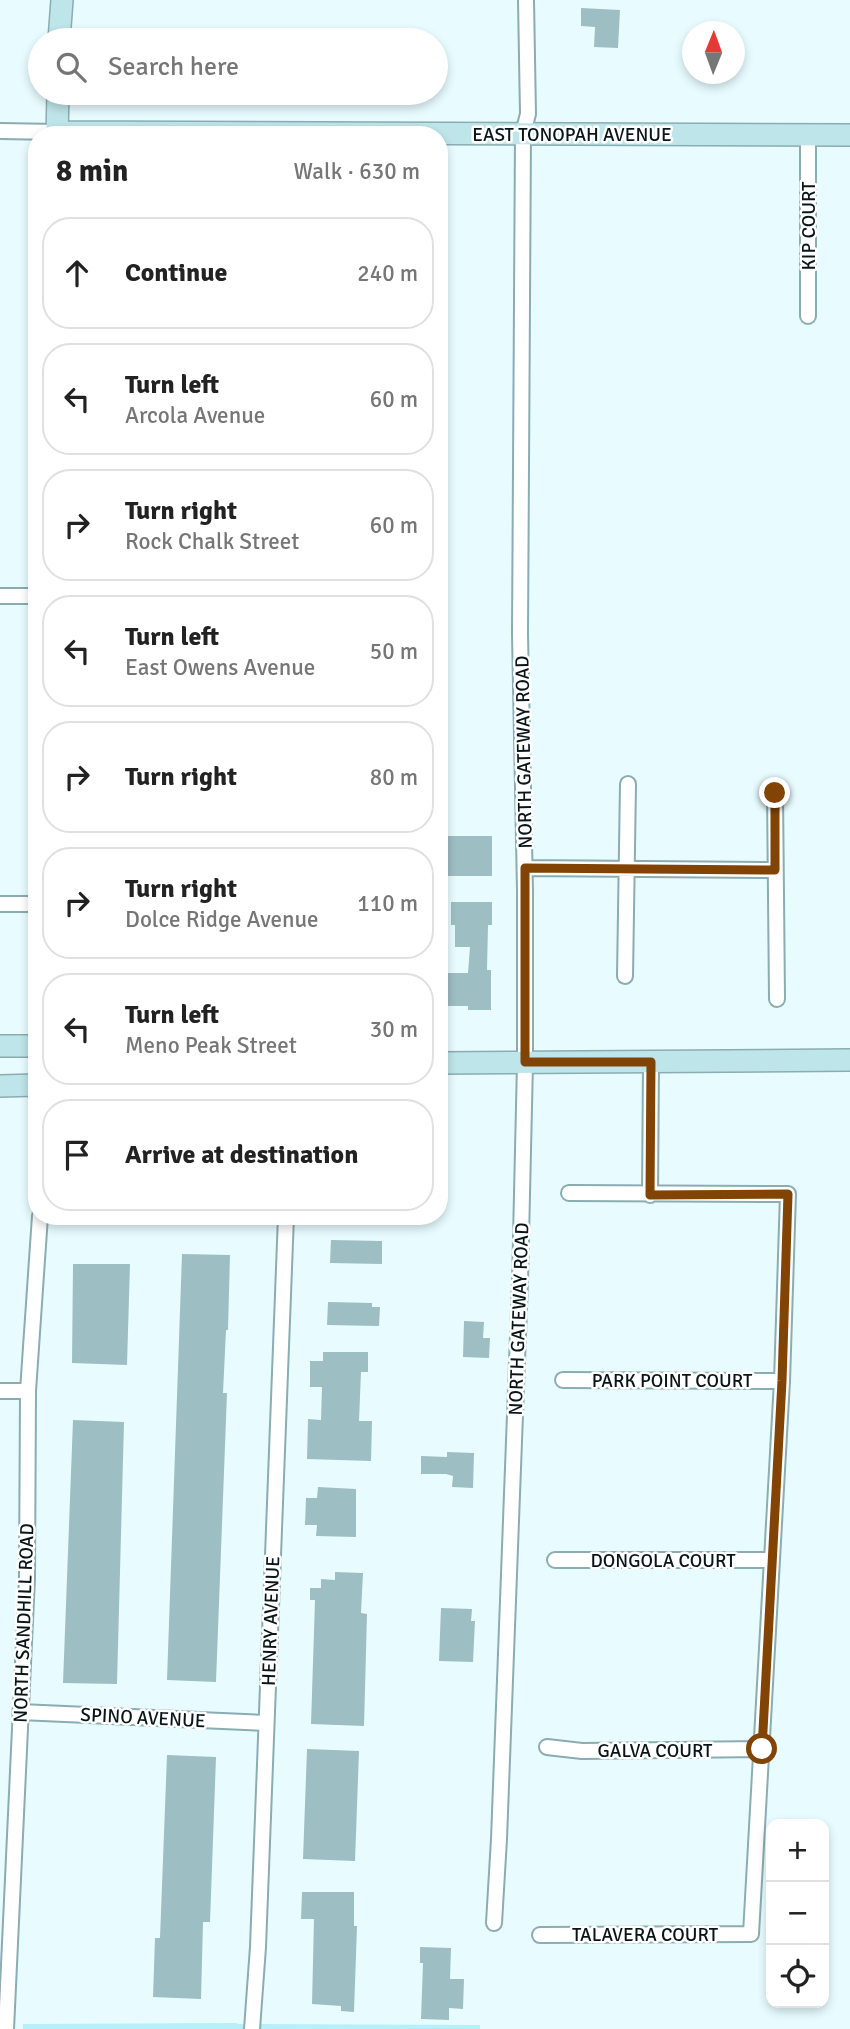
<!DOCTYPE html>
<html lang="en">
<head>
<meta charset="utf-8">
<style>
  body { margin:0; font-family:Signika,sans-serif; background:#f2f2f2; color:#222 }
  .controls { position:absolute; right:21px; bottom:21px; display:grid; overflow:hidden; border-radius:14px; box-shadow:0 4px 10px #0003 }
  .controls button { width:63px; height:63px; display:grid; place-items:center; padding:0; border:0; border-bottom:2px solid #e0e0e0; background:#fff; color:#222; font:35px sans-serif }
  .compass { position:absolute; left:682px; top:21px; width:63px; height:63px; border-radius:50%; background:#fff; box-shadow:0 4px 10px #0003; rotate:1deg }
  .stop { position:absolute; width:21px; height:21px; margin:-16px; border:5px solid #824404; border-radius:50%; background:#fff }
  .stop.end { background:#824404; border-color:#fff; box-shadow:0 2px 7px #0008 }
  .list { margin:0; padding:0; list-style:none }
  h2 { display:flex; justify-content:space-between; align-items:center; height:91px; margin:0; padding:0 28px; font-size:30px }
  h2 small { font-size:23px; font-weight:400; color:#767676 }
  .list li { display:grid; grid-template-columns:46px 1fr auto; gap:21px; align-items:center; box-sizing:border-box; height:112px; margin:0 14px 14px; padding:0 14px; border:2px solid #e0e0e0; border-radius:28px }
  .list b { display:block; font-size:26px; white-space:nowrap }
  .list p { margin:0; font-size:23px; white-space:nowrap; color:#767676 }
  .list em { font-size:23px; font-style:normal; color:#767676 }
  .icon { flex:none; width:38px; height:38px; fill:none; stroke:currentColor; stroke-width:2; stroke-linecap:round; stroke-linejoin:round }
  .map { position:relative; flex:none; width:850px; height:2029px; overflow:hidden }
  .search { position:absolute; background:#fff; box-shadow:0 4px 10px #0003; left:28px; top:28px; width:420px; height:77px; display:flex; align-items:center; gap:18px; box-sizing:border-box; padding:0 24px; border-radius:38px; color:#767676; font-size:26px }
  .panel { position:absolute; background:#fff; box-shadow:0 4px 10px #0003; left:28px; top:126px; width:420px; height:1099px; border-radius:28px }
  .map>svg:first-child { display:block }
</style>
</head>
<body>
<div class="map">
<svg width="850" height="2029" viewBox="0 0 850 2029">
  <rect width="100%" height="100%" fill="#e8fcff"/>
  <path fill="#b7f0f8" d="M 237,2023 L 238,2024 L 480,2025 L 480,2029 L 23,2029 L 23,2024 Z"/>
  <path fill="#9dbec2" d="M 581,8 L 620,10 L 618,48 L 594,47 L 595,27 L 581,26 Z
    M 439,836 L 492,836 L 492,876 L 439,876 Z
    M 451,902 L 492,902 L 492,925 L 488,925 L 487,970 L 491,970 L 491,1010 L 468,1010 L 468,1006 L 446,1006 L 447,973 L 468,973 L 470,947 L 455,947 L 455,925 L 451,925 Z
    M 331,1240 L 382,1241 L 382,1264 L 330,1263 Z
    M 182,1254 L 230,1255 L 228,1330 L 226,1330 L 223,1393 L 227,1393 L 216,1682 L 167,1680 Z
    M 73,1264 L 130,1264 L 127,1365 L 72,1363 Z
    M 328,1302 L 372,1303 L 372,1307 L 380,1307 L 379,1326 L 327,1325 Z
    M 464,1321 L 484,1322 L 483,1338 L 490,1338 L 489,1358 L 463,1357 Z
    M 323,1352 L 368,1352 L 368,1372 L 361,1372 L 359,1421 L 372,1421 L 371,1461 L 307,1459 L 308,1419 L 321,1420 L 322,1387 L 310,1387 L 310,1361 L 323,1361 Z
    M 73,1420 L 124,1422 L 117,1684 L 63,1683 Z
    M 447,1452 L 474,1453 L 473,1488 L 452,1487 L 453,1476 L 446,1474 L 421,1474 L 421,1456 L 447,1457 Z
    M 318,1487 L 356,1489 L 356,1537 L 316,1536 L 317,1525 L 305,1525 L 306,1498 L 317,1498 Z
    M 335,1572 L 363,1573 L 361,1613 L 367,1614 L 364,1726 L 311,1724 L 315,1600 L 310,1600 L 310,1588 L 321,1588 L 321,1579 L 335,1580 Z
    M 441,1608 L 472,1609 L 471,1621 L 475,1621 L 473,1662 L 439,1661 Z
    M 307,1749 L 359,1751 L 355,1861 L 303,1859 Z
    M 167,1755 L 216,1757 L 210,1922 L 203,1922 L 201,1999 L 153,1997 L 155,1938 L 160,1938 Z
    M 302,1892 L 354,1892 L 354,1926 L 357,1926 L 354,2012 L 341,2011 L 341,2006 L 312,2004 L 314,1919 L 301,1919 Z
    M 420,1947 L 451,1948 L 450,1979 L 464,1979 L 463,2009 L 449,2008 L 449,2020 L 421,2019 L 423,1963 L 420,1963 Z"/>
  <g fill="none" stroke-linecap="round" stroke-linejoin="round">
    <defs>
      <path id="street" d="M 0,131 L 57,132
        M 808,316 L 808,135
        M 0,596 L 37,596
        M 775,793 L 777,999
        M 525,868 L 775,870
        M 0,904 L 37,904
        M 625,976 L 628,784
        M 650,1195 L 651,1062
        M 563,1380 L 782,1381
        M 0,1391 L 28,1391
        M 555,1560 L 772,1560
        M 20,1712 L 266,1723
        M 547,1747 L 582,1751 L 763,1749
        M 494,1923 L 499,1839 L 520,1282 L 525,1063 L 525,891 L 520,634 L 523,133 L 528,114 L 526,0
        M 540,1935 L 751,1934 L 782,1381 L 788,1194 L 569,1193
        M 6,2029 L 27,1578 L 28,1391 L 40,1216
        M 252,2029 L 258,1947 L 286,1216"/>
      <path id="secondary" d="M 59,40 L 62,0
        M 57,132 L 850,135
        M 57,135 L 58,93
        M 0,1046 L 37,1046
        M 439,1063 L 850,1060
        M 0,1086 L 37,1085"/>
    </defs>
    <use href="#street" stroke="#8bacb1" stroke-width="18"/>
    <use href="#secondary" stroke="#8bacb1" stroke-width="24"/>
    <use href="#street" stroke="#fff" stroke-width="14"/>
    <use href="#secondary" stroke="#bee5e9" stroke-width="21"/>
  </g>
  <g fill="none" stroke-linecap="round" stroke-linejoin="round">
    <path stroke="#824404" stroke-width="9" d="M 762,1749 L 782,1381 L 788,1194 L 650,1195 L 651,1062 L 525,1062 L 525,868 L 775,870 L 775,793"/>
  </g>
  <g text-anchor="middle" stroke-width="5" stroke-linejoin="round" paint-order="stroke">
    <g font-size="19" fill="#091517" stroke="#fff">
      <text x="572" y="141">EAST TONOPAH AVENUE</text>
      <text transform="translate(808 226) rotate(-90)" y="7">KIP COURT</text>
      <text transform="translate(523 752) rotate(-91)" y="7">NORTH GATEWAY ROAD</text>
      <text transform="translate(518 1319) rotate(-88)" y="7">NORTH GATEWAY ROAD</text>
      <text x="672" y="1387">PARK POINT COURT</text>
      <text x="663" y="1567">DONGOLA COURT</text>
      <text transform="translate(270 1621) rotate(-88)" y="7">HENRY AVENUE</text>
      <text transform="translate(23 1623) rotate(-88)" y="7">NORTH SANDHILL ROAD</text>
      <text transform="translate(143 1717) rotate(3)" y="7">SPINO AVENUE</text>
      <text x="655" y="1757">GALVA COURT</text>
      <text x="645" y="1941">TALAVERA COURT</text>
    </g>
  </g>
</svg>
<div class="controls">
<button>+</button>
<button>−</button>
<button><svg class="icon" aria-label="locate" viewBox="0 0 24 24"><circle cx="12" cy="12" r="6"/><path d="M12 2v4M12 18v4M2 12h4M18 12h4"/></svg></button>
</div>
<svg class="compass" viewBox="-18 -18 36 36"><path d="M0-13l5 13h-10z" fill="#e53935"/><path d="M0 13l5-13h-10z" fill="#767676"/></svg>
<div class="stop" style="left:762px;top:1749px"></div>
<div class="stop end" style="left:775px;top:793px"></div>
<div class="search"><svg class="icon" aria-label="search" viewBox="0 0 24 24"><circle cx="10" cy="10" r="6"/><path d="M15 15l6 6"/></svg>Search here</div>
<section class="panel">
<h2>8 min<small>Walk · 630 m</small></h2>
<ul class="list">
<li><svg class="icon" aria-label="ahead" viewBox="0 0 24 24"><path d="M12 20V5M6 11l6-6 6 6"/></svg><div><b>Continue</b></div><em>240 m</em></li>
<li><svg class="icon" aria-label="left" viewBox="0 0 24 24"><path d="M17 20v-9H6M10 6l-5 5 5 5"/></svg><div><b>Turn left</b><p>Arcola Avenue</p></div><em>60 m</em></li>
<li><svg class="icon" aria-label="right" viewBox="0 0 24 24"><path d="M7 20v-9h11M14 6l5 5-5 5"/></svg><div><b>Turn right</b><p>Rock Chalk Street</p></div><em>60 m</em></li>
<li><svg class="icon" aria-label="left" viewBox="0 0 24 24"><path d="M17 20v-9H6M10 6l-5 5 5 5"/></svg><div><b>Turn left</b><p>East Owens Avenue</p></div><em>50 m</em></li>
<li><svg class="icon" aria-label="right" viewBox="0 0 24 24"><path d="M7 20v-9h11M14 6l5 5-5 5"/></svg><div><b>Turn right</b></div><em>80 m</em></li>
<li><svg class="icon" aria-label="right" viewBox="0 0 24 24"><path d="M7 20v-9h11M14 6l5 5-5 5"/></svg><div><b>Turn right</b><p>Dolce Ridge Avenue</p></div><em>110 m</em></li>
<li><svg class="icon" aria-label="left" viewBox="0 0 24 24"><path d="M17 20v-9H6M10 6l-5 5 5 5"/></svg><div><b>Turn left</b><p>Meno Peak Street</p></div><em>30 m</em></li>
<li><svg class="icon" aria-label="arrive" viewBox="0 0 24 24"><path d="M6 21V4h12l-3 4 3 4H6"/></svg><div><b>Arrive at destination</b></div></li>
</ul>
</section>
</div>
</body>
</html>
